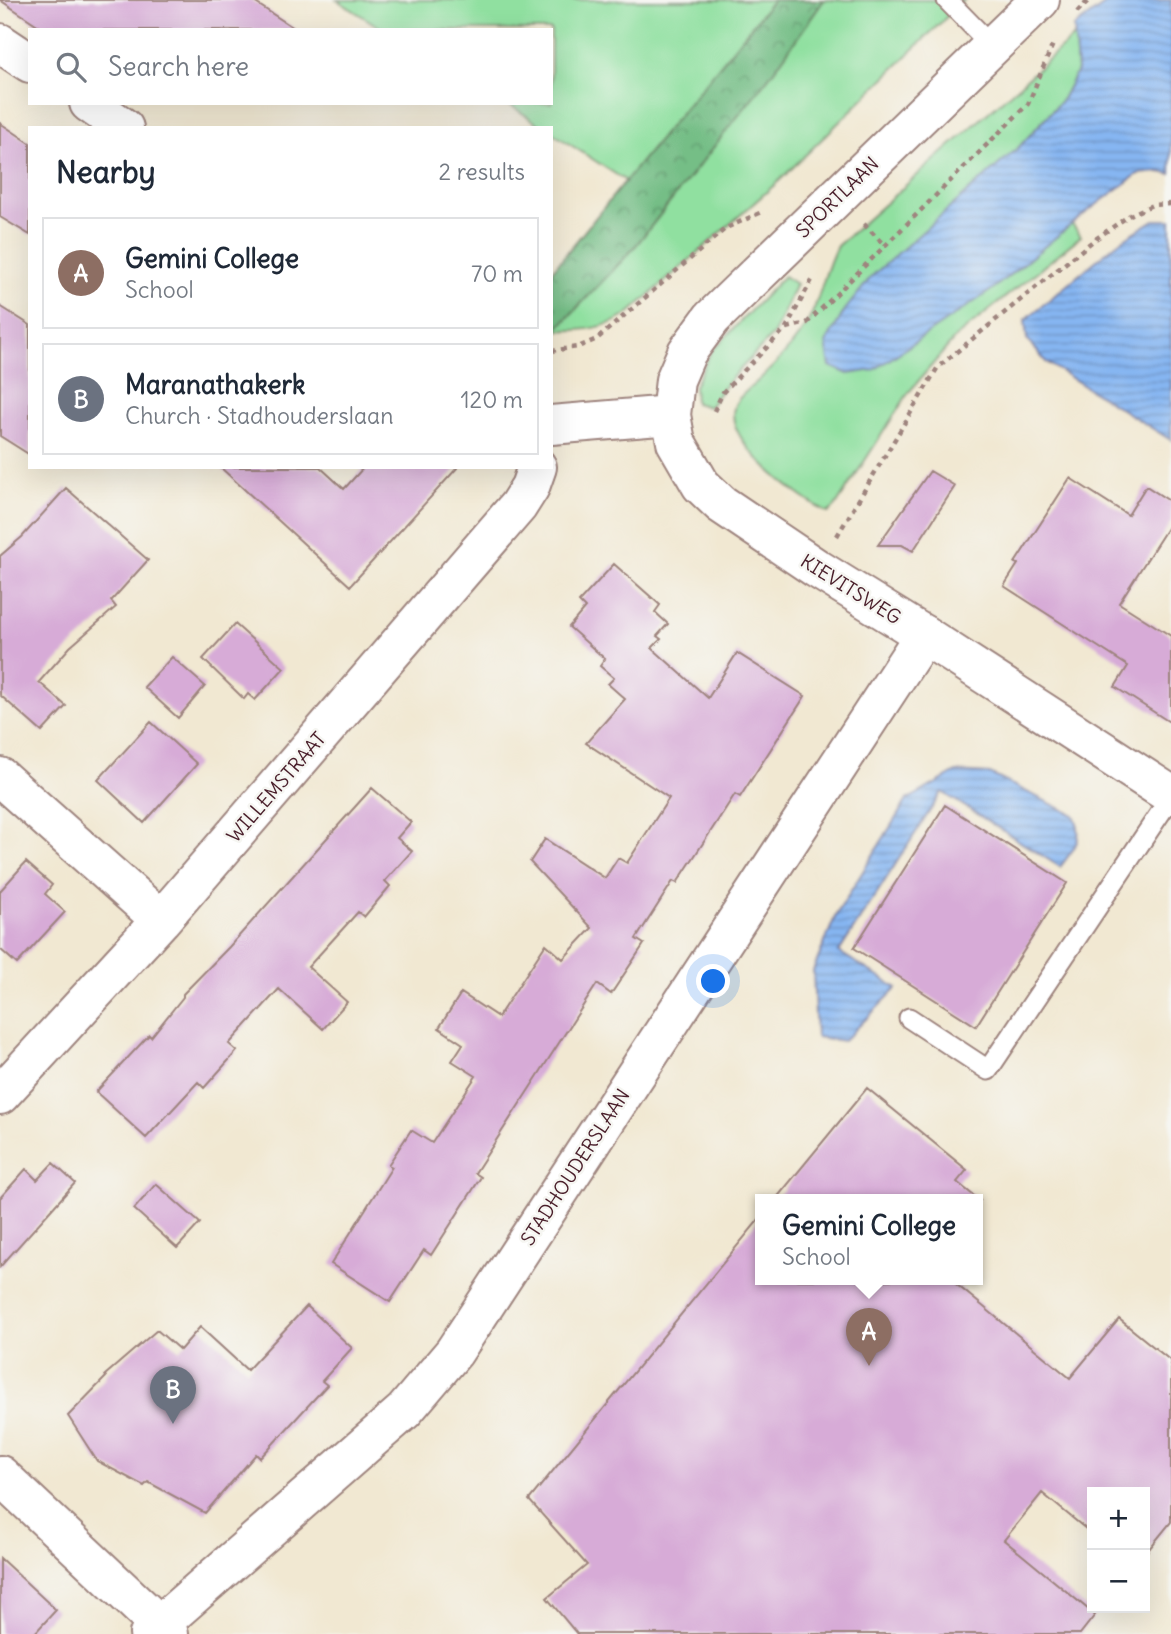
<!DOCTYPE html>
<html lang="en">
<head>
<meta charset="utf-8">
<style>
  body { margin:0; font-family:Delius,sans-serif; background:#f6f6f7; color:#1f2937 }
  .controls { position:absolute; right:21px; bottom:21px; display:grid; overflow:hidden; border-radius:0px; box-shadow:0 7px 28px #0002 }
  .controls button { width:63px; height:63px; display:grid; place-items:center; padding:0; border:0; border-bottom:2px solid #e0e1e3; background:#fff; color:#1f2937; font:35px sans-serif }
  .you { position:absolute; left:714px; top:982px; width:24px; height:24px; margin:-18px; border:5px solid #fff; border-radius:50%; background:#1a73e8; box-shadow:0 0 0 10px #1a73e833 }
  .badge { display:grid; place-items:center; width:46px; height:46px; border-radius:50%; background:#b45309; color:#fff; font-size:23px; font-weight:700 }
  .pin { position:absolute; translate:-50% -58px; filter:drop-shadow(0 2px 4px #0008) }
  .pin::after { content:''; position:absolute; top:37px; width:24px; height:21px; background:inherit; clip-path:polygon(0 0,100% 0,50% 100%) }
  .popup { position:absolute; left:755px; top:1194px; width:228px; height:91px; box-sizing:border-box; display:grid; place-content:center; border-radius:0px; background:#fff; filter:drop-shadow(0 2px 5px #0005); font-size:23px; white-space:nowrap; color:#747a83 }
  .popup b { font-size:26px; color:#1f2937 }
  .popup::after { content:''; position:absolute; left:50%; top:100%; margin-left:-14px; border:14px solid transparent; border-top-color:#fff }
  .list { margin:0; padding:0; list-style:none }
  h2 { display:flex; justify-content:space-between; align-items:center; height:91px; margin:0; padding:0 28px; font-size:30px }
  h2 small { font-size:23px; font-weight:400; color:#747a83 }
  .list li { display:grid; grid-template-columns:46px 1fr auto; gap:21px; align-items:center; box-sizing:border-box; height:112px; margin:0 14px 14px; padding:0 14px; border:2px solid #e0e1e3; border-radius:0px }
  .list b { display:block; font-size:26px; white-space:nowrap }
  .list p { margin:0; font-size:23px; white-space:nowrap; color:#747a83 }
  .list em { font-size:23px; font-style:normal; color:#747a83 }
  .icon { flex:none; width:38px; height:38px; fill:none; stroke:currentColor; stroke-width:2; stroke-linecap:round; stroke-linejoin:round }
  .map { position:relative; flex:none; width:1171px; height:1634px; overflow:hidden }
  .search { position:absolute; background:#fff; box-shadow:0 7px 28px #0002; left:28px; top:28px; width:525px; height:77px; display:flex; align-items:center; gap:18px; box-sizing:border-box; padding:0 24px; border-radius:0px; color:#747a83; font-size:26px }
  .panel { position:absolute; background:#fff; box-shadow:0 7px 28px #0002; left:28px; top:126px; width:525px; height:343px; border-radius:0px }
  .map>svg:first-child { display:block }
</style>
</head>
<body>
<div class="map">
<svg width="1171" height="1634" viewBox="0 0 1171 1634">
  <defs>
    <pattern id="forest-crowns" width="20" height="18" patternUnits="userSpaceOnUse" patternTransform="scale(1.75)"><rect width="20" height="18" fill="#74be86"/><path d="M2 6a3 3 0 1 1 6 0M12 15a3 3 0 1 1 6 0" fill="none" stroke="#619a6e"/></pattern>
    <pattern id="water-rules" width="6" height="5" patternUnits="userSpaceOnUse" patternTransform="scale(1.75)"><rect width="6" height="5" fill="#86b6f2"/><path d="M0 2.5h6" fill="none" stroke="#7093c4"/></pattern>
  </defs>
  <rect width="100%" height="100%" fill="#f6f6f2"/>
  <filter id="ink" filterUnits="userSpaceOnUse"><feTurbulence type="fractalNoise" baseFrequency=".0143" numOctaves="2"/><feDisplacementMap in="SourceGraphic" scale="14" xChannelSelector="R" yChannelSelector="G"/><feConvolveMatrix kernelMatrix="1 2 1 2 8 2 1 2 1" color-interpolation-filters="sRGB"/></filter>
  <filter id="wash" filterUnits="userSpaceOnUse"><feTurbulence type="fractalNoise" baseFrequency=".00686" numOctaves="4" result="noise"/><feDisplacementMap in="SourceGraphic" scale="28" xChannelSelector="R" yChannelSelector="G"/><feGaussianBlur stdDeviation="1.57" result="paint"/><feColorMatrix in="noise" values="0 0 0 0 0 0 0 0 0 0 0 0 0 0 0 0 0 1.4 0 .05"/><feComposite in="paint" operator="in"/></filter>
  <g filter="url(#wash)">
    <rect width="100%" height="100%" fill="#f1e8d2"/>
    <path fill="#90e0a0" stroke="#6d8066" stroke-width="2" d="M 337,0 L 773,0 L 626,181 L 551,132 L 551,128 L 545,128 L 507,103 L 551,103 L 551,30 L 384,30 Z
      M 824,0 L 964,0 L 780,180 L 627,315 C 604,329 583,331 556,330 L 633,249 L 772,73 Z
      M 1075,36 L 1077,71 L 1061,101 L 1019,147 L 913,342 L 990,291 L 1072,224 L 1081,236 L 955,338 L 909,392 L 835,507 L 828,513 C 802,500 712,435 738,400 C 744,392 754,385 761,378 C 777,363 791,348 803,330 C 820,305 823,272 837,246 Z
      M 784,276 L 796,284 L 774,334 L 727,383 L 709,407 L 695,403 L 694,386 L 711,352 Z"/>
    <path fill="url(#forest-crowns)" stroke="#5f6e58" stroke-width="2" d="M 773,0 L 824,0 L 772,73 L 633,249 L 556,330 L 551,330 L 551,272 Z"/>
    <path fill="url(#water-rules)" stroke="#686a8e" stroke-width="2" d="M 1111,0 L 1171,0 L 1171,174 L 1160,172 L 1138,174 L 1088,211 L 990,291 L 874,370 L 848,374 L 830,366 L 826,343 L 845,310 L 872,276 L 1019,147 L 1061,101 L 1077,71 L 1074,27 Z
      M 1154,220 L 1171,220 L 1171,440 L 1046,362 L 1027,339 L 1025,320 L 1116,244 Z
      M 956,772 L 990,774 L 1074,815 C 1085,840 1074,848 1060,867 L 942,792 L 839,952 L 897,988 L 844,1041 L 816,1037 L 813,971 L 836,915 L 907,800 Z"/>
    <g id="blocks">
      <path fill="#d7abd7" d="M 0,0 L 251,0 L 297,30 L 45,30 Z
        M 0,123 L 30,143 L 30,235 L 0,217 Z
        M 0,306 L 30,325 L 30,455 L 0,436 Z
        M 220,467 L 320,467 L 344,489 L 364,467 L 458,467 L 350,586 Z
        M 930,471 L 955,486 L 913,551 L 902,545 L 878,545 Z
        M 1070,478 L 1128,515 L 1146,486 L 1171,502 L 1171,522 L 1119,603 L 1171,636 L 1171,723 L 1115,687 L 1128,666 L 1004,586 L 1018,564 L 1015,563 Z
        M 66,488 L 148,560 L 111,601 L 116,607 L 70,647 L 39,682 L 66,706 L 42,732 L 0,695 L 0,556 L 22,537 Z
        M 614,564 L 660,605 L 655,612 L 668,624 L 657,636 L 661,639 L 652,648 L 708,698 L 737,653 L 805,696 L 740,797 L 735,794 L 677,883 L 673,881 L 636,939 L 644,944 L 611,994 L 597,984 L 475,1173 L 481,1177 L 431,1255 L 424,1250 L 390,1302 L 331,1264 L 392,1167 L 388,1165 L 411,1130 L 432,1143 L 476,1076 L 452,1061 L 463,1044 L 439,1028 L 461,993 L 498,1017 L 546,944 L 563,959 L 592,928 L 530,862 L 545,839 L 605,878 L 618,858 L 627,863 L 669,798 L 586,743 L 625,699 L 608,684 L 614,678 L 600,666 L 605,659 L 569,627 L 585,608 L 579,602 Z
        M 235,624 L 284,668 L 255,700 L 248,694 L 244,699 L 203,659 Z
        M 172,657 L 205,686 L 178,718 L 144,687 Z
        M 151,722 L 197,764 L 144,823 L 98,780 Z
        M 372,788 L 411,822 L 397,838 L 412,851 L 385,881 L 390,886 L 364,917 L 358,912 L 308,967 L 347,1002 L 323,1029 L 279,989 L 229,1044 L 237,1051 L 204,1088 L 198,1082 L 146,1138 L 96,1092 L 149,1035 L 151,1037 L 183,997 L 183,994 L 229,947 Z
        M 945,805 L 1067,883 L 976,1026 L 854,948 Z
        M 26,862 L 52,885 L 45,894 L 65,912 L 17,964 L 0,949 L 0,891 Z
        M 867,1088 L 967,1170 L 957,1182 L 979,1200 L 775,1200 Z
        M 53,1163 L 75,1183 L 0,1267 L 0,1198 L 26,1169 L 37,1180 Z
        M 156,1184 L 200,1223 L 177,1248 L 134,1209 Z
        M 760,1218 L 760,1280 L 951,1280 L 1070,1378 L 1119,1319 L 1171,1361 L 1171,1522 L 1145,1554 L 1145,1492 L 1092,1492 L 1092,1534 L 1042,1493 L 1004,1540 L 1095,1615 L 1080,1634 L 577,1634 L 547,1598 L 587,1565 L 529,1500 Z
        M 307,1306 L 352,1348 L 322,1381 L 327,1385 L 260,1458 L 256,1454 L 205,1513 L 148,1482 L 144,1486 L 97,1461 L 68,1416 L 106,1377 L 105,1375 L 157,1330 L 180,1350 L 200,1327 L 247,1370 Z
        M 0,1558 L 56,1610 L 34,1634 L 0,1634 Z"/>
    </g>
  </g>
  <g filter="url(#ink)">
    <use href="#blocks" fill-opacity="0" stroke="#9e847e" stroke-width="2"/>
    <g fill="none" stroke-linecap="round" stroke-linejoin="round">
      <defs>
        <path id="lane" d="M 947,0 L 992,46
          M 909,1018 L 988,1070 L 1171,797"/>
        <path id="street" d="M 0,43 L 30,63
          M 89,103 L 124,128
          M 551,425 L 671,415
          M 0,777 L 161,920
          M 0,1095 L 161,920 L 518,506 L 530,487 L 537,467
          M 0,1475 L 169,1634
          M 149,1634 L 404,1411 L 454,1352 L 924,635"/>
        <path id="secondary" d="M 1040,0 L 712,318 L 687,352 L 675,380 L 671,415 L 676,442 L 701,485 L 721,504 L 816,568 L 924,635 L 1171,795"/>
      </defs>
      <use href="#lane" stroke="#9e847e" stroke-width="23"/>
      <use href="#street" stroke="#9e847e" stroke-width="42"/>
      <use href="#secondary" stroke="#9e847e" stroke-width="42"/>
      <path stroke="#9e847e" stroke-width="4.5" stroke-dasharray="5 5" stroke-linecap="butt" d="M 1077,12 L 1089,0
        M 864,224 L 884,245
        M 787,328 L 807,323 L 1028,104 L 1053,44
        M 551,351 L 578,347 L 597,339 L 726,228 L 762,212
        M 714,411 L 723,392 L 786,328 L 813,278
        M 837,536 L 938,367 L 1094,240 L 1130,215 L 1152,205 L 1171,204"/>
      <use href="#lane" stroke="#fff" stroke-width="19"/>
      <use href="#street" stroke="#fff" stroke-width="38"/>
      <use href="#secondary" stroke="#fff" stroke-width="38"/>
    </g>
  </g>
  <g text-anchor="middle" stroke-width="5" stroke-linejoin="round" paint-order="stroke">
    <g font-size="19" fill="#4a1f2b" stroke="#f6f6f2">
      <text transform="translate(837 197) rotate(-44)" y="7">SPORTLAAN</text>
      <text transform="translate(851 589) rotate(32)" y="7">KIEVITSWEG</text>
      <text transform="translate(276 787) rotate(-49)" y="7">WILLEMSTRAAT</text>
      <text transform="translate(575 1167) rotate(-57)" y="7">STADHOUDERSLAAN</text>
    </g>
  </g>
</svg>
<div class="controls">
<button>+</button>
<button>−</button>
</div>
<div class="you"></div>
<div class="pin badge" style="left:869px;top:1366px;background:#8d6e63">A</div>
<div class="popup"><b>Gemini College</b>School</div>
<div class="pin badge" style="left:173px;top:1424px;background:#6b7280">B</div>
<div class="search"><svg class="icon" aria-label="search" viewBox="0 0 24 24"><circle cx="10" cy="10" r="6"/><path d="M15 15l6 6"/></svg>Search here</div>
<section class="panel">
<h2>Nearby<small>2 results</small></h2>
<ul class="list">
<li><span class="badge" style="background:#8d6e63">A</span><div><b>Gemini College</b><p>School</p></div><em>70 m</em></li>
<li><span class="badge" style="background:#6b7280">B</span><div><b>Maranathakerk</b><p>Church · Stadhouderslaan</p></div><em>120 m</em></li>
</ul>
</section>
</div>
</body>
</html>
